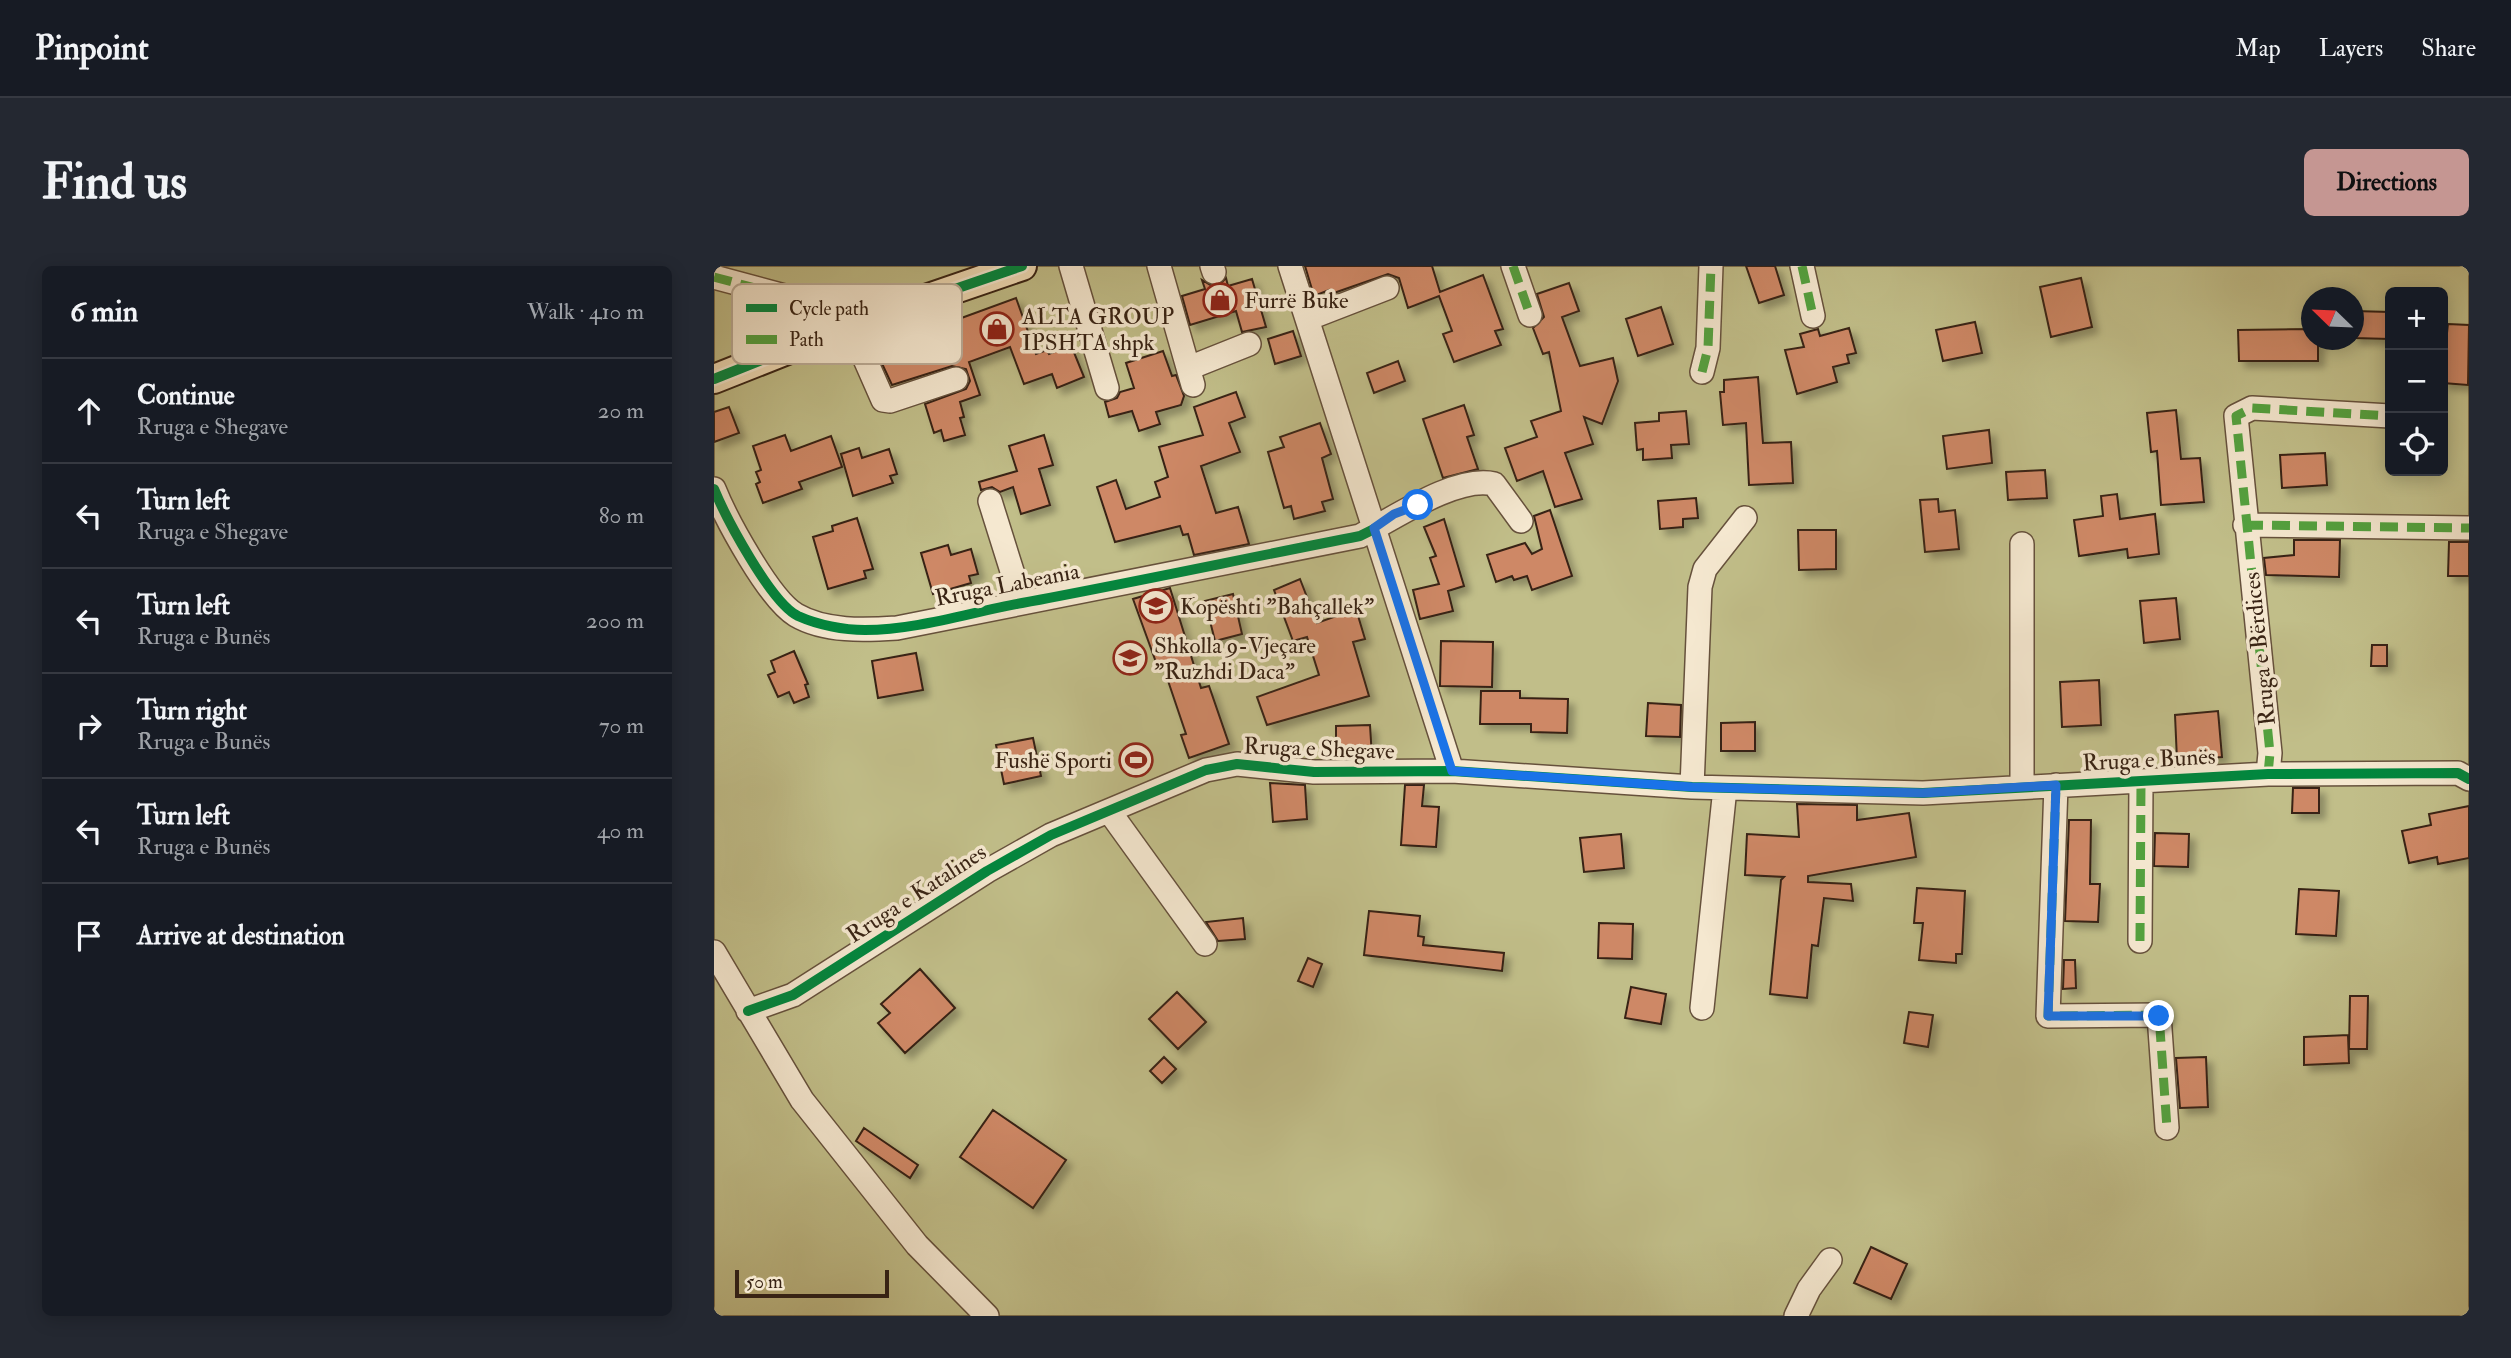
<!DOCTYPE html>
<html lang="en">
<head>
<meta charset="utf-8">
<style>
  body { margin:0; font-family:"IM FELL Double Pica",serif; background:#242831; color:#f1f3f6 }
  .controls { position:absolute; right:21px; top:21px; display:grid; overflow:hidden; border-radius:10px; box-shadow:0 4px 18px #0003 }
  .controls button { width:63px; height:63px; display:grid; place-items:center; padding:0; border:0; border-bottom:2px solid #363941; background:#171b24; color:#f1f3f6; font:35px sans-serif }
  .compass { position:absolute; left:1587px; top:21px; width:63px; height:63px; border-radius:50%; background:#171b24; box-shadow:0 4px 18px #0003; rotate:293deg }
  .scale { position:absolute; left:21px; bottom:18px; width:154px; box-sizing:border-box; padding-left:7px; border:4px solid #382314; border-top:0; font-size:19px; line-height:24px; white-space:nowrap; color:#382314; -webkit-text-stroke:5px #f5e8d0; paint-order:stroke }
  .stop { position:absolute; width:21px; height:21px; margin:-16px; border:5px solid #1a73e8; border-radius:50%; background:#fff }
  .stop.end { background:#1a73e8; border-color:#fff; box-shadow:0 2px 7px #0008 }
  .list { margin:0; padding:0; list-style:none }
  h2 { display:flex; justify-content:space-between; align-items:center; height:91px; margin:0; padding:0 28px; font-size:30px }
  h2 small { font-size:23px; font-weight:400; color:#9ea1a6 }
  .list li { display:grid; grid-template-columns:46px 1fr auto; gap:21px; align-items:center; box-sizing:border-box; height:105px; padding:0 28px; border-top:2px solid #363941 }
  .list b { display:block; font-size:26px; white-space:nowrap }
  .list p { margin:0; font-size:23px; white-space:nowrap; color:#9ea1a6 }
  .list em { font-size:23px; font-style:normal; color:#9ea1a6 }
  .icon { flex:none; width:38px; height:38px; fill:none; stroke:currentColor; stroke-width:2; stroke-linecap:round; stroke-linejoin:round }
  .map { position:relative; flex:none; width:1755px; height:1050px; overflow:hidden; border-radius:10px }
  header { display:flex; align-items:center; gap:42px; box-sizing:border-box; height:98px; padding:0 35px; background:#171b24; border-bottom:2px solid #363941 }
  header strong { font-size:33px }
  nav { display:flex; gap:38px; margin-inline-start:auto; font-size:24px }
  .intro { display:flex; align-items:center; justify-content:space-between; box-sizing:border-box; height:168px; padding:0 42px }
  h1 { margin:0; font-size:49px }
  .button { padding:18px 32px; border-radius:10px; background:#c59692; color:#111; font-size:24px; font-weight:700 }
  main { display:flex; gap:42px; padding:0 42px }
  aside { flex:1; background:#171b24; border-radius:10px; box-shadow:0 4px 18px #0003 }
  .map>svg:first-child { display:block }
</style>
</head>
<body>
<header>
<strong>Pinpoint</strong>
<nav><a>Map</a><a>Layers</a><a>Share</a></nav>
</header>
<div class="intro"><h1>Find us</h1><a class="button">Directions</a></div>
<main>
<aside>
<h2>6 min<small>Walk · 410 m</small></h2>
<ul class="list">
<li><svg class="icon" aria-label="ahead" viewBox="0 0 24 24"><path d="M12 20V5M6 11l6-6 6 6"/></svg><div><b>Continue</b><p>Rruga e Shegave</p></div><em>20 m</em></li>
<li><svg class="icon" aria-label="left" viewBox="0 0 24 24"><path d="M17 20v-9H6M10 6l-5 5 5 5"/></svg><div><b>Turn left</b><p>Rruga e Shegave</p></div><em>80 m</em></li>
<li><svg class="icon" aria-label="left" viewBox="0 0 24 24"><path d="M17 20v-9H6M10 6l-5 5 5 5"/></svg><div><b>Turn left</b><p>Rruga e Bunës</p></div><em>200 m</em></li>
<li><svg class="icon" aria-label="right" viewBox="0 0 24 24"><path d="M7 20v-9h11M14 6l5 5-5 5"/></svg><div><b>Turn right</b><p>Rruga e Bunës</p></div><em>70 m</em></li>
<li><svg class="icon" aria-label="left" viewBox="0 0 24 24"><path d="M17 20v-9H6M10 6l-5 5 5 5"/></svg><div><b>Turn left</b><p>Rruga e Bunës</p></div><em>40 m</em></li>
<li><svg class="icon" aria-label="arrive" viewBox="0 0 24 24"><path d="M6 21V4h12l-3 4 3 4H6"/></svg><div><b>Arrive at destination</b></div></li>
</ul>
</aside>
<div class="map">
<svg width="1755" height="1050" viewBox="0 0 1755 1050">
  <defs>
    <filter id="shadow"><feDropShadow dx="6" dy="6" stdDeviation="3.5" flood-color="#0004"/></filter>
  </defs>
  <rect width="100%" height="100%" fill="#f0dcb6"/>
  <filter id="stains"><feTurbulence type="fractalNoise" baseFrequency=".00286" numOctaves="4"/><feColorMatrix values="0 0 0 0 .2 0 0 0 0 .09 0 0 0 0 .02 0 0 0 .5 -.17"/></filter>
  <radialGradient id="worn" r=".72"><stop offset=".6" stop-color="#630" stop-opacity="0"/><stop offset="1" stop-color="#630" stop-opacity=".3"/></radialGradient>
  <path fill="#c1be89" stroke="#7c704e" stroke-width="2" fill-rule="evenodd" d="M 0,0 L 1755,0 L 1755,1050 L 0,1050 ZM 1676,26 L 1729,26 L 1729,205 L 1676,205 ZM 1598,32 L 1640,32 L 1640,74 L 1598,74 Z"/>
  <path fill="#ce8866" stroke="#382314" stroke-width="2" filter="url(#shadow)" d="M 591,0 L 718,0 L 726,26 L 769,9 L 789,63 L 781,65 L 787,79 L 740,96 L 729,68 L 738,65 L 725,30 L 694,42 L 685,12 L 674,8 L 617,28 L 615,24 L 600,30 Z
    M 1032,0 L 1061,0 L 1070,29 L 1045,37 Z
    M 512,12 L 514,20 L 538,13 L 552,61 L 528,66 L 522,45 L 476,59 L 468,30 L 491,23 L 488,14 L 498,20 L 505,19 Z
    M 1367,12 L 1378,61 L 1337,71 L 1326,21 Z
    M 855,17 L 865,45 L 848,51 L 866,100 L 899,92 L 904,115 L 888,158 L 870,151 L 879,178 L 851,187 L 868,233 L 841,241 L 829,205 L 803,215 L 791,182 L 823,171 L 817,155 L 847,145 L 835,86 L 829,88 L 819,62 L 830,51 L 823,28 Z
    M 302,32 L 322,88 L 333,84 L 335,88 L 357,79 L 370,111 L 343,122 L 338,108 L 310,118 L 296,81 L 255,96 L 266,129 L 246,136 L 250,151 L 246,152 L 251,169 L 230,175 L 227,164 L 220,167 L 211,138 L 252,123 L 256,115 L 252,103 L 238,100 L 178,119 L 164,89 L 203,77 L 201,69 Z
    M 947,41 L 959,78 L 924,90 L 912,53 Z
    M 1640,45 L 1676,46 L 1676,73 L 1640,72 Z
    M 1261,56 L 1268,87 L 1229,95 L 1222,64 Z
    M 1734,58 L 1755,59 L 1754,119 L 1729,117 L 1729,76 L 1732,76 Z
    M 1135,62 L 1142,87 L 1133,89 L 1135,97 L 1119,101 L 1123,116 L 1083,128 L 1071,84 L 1090,81 L 1086,68 L 1104,63 L 1106,70 Z
    M 1598,63 L 1598,74 L 1604,74 L 1604,95 L 1525,95 L 1524,64 Z
    M 579,65 L 587,90 L 561,98 L 554,73 Z
    M 449,85 L 458,110 L 462,109 L 470,130 L 467,139 L 442,146 L 446,158 L 425,165 L 418,145 L 395,151 L 391,136 L 403,132 L 406,126 L 420,122 L 412,97 Z
    M 684,95 L 691,115 L 660,127 L 653,107 Z
    M 1044,111 L 1049,177 L 1077,176 L 1079,217 L 1035,219 L 1032,157 L 1009,159 L 1006,126 L 1010,126 L 1010,114 Z
    M 522,126 L 531,151 L 515,157 L 526,186 L 487,200 L 502,247 L 524,241 L 535,278 L 480,289 L 474,268 L 469,269 L 466,260 L 401,276 L 383,221 L 402,214 L 412,243 L 446,231 L 441,216 L 454,211 L 445,181 L 489,169 L 480,141 Z
    M 750,139 L 760,169 L 753,171 L 764,203 L 729,212 L 709,153 Z
    M 15,141 L 25,167 L 0,176 L 0,146 Z
    M 1462,144 L 1467,193 L 1486,192 L 1490,236 L 1447,239 L 1443,185 L 1437,186 L 1433,147 Z
    M 972,145 L 975,178 L 957,179 L 958,192 L 929,194 L 929,183 L 923,184 L 921,157 L 945,155 L 945,147 Z
    M 606,157 L 617,188 L 608,192 L 619,233 L 608,236 L 611,245 L 580,253 L 577,240 L 570,242 L 554,186 L 570,181 L 566,171 Z
    M 1275,164 L 1278,197 L 1233,203 L 1229,170 Z
    M 71,169 L 77,185 L 117,170 L 128,201 L 85,216 L 88,223 L 49,237 L 42,218 L 46,216 L 42,206 L 47,204 L 39,180 Z
    M 330,169 L 339,199 L 325,203 L 336,239 L 307,248 L 299,221 L 286,226 L 278,221 L 267,224 L 265,216 L 303,205 L 295,180 Z
    M 145,182 L 148,192 L 175,183 L 183,208 L 176,210 L 179,217 L 139,230 L 127,188 Z
    M 1611,187 L 1613,219 L 1568,222 L 1566,189 Z
    M 1331,204 L 1333,232 L 1294,234 L 1292,206 Z
    M 1403,228 L 1406,253 L 1441,248 L 1445,288 L 1414,292 L 1413,283 L 1365,290 L 1360,254 L 1389,250 L 1387,230 Z
    M 982,232 L 984,252 L 969,253 L 969,261 L 946,263 L 944,235 Z
    M 1224,233 L 1225,246 L 1241,244 L 1245,283 L 1211,286 L 1206,234 Z
    M 836,244 L 858,310 L 818,324 L 813,310 L 800,314 L 798,310 L 782,316 L 773,289 L 811,277 L 818,288 L 828,283 L 820,250 Z
    M 143,252 L 159,303 L 150,305 L 152,312 L 114,323 L 99,271 L 119,265 L 118,260 Z
    M 730,253 L 750,320 L 734,325 L 739,345 L 706,353 L 699,324 L 725,318 L 716,292 L 722,290 L 710,261 Z
    M 1084,264 L 1122,264 L 1122,303 L 1085,304 Z
    M 1580,274 L 1626,274 L 1625,311 L 1552,309 L 1550,292 L 1580,289 Z
    M 1735,276 L 1755,276 L 1755,310 L 1734,310 Z
    M 234,279 L 237,289 L 257,283 L 264,308 L 255,310 L 257,317 L 219,328 L 207,287 Z
    M 586,313 L 603,357 L 642,343 L 651,373 L 639,376 L 655,430 L 553,459 L 543,431 L 605,409 L 593,371 L 579,375 L 560,324 Z
    M 456,322 L 487,422 L 495,420 L 515,478 L 475,492 L 467,469 L 472,468 L 448,397 L 443,399 L 419,333 Z
    M 519,328 L 528,368 L 501,375 L 491,335 Z
    M 1462,332 L 1466,373 L 1430,377 L 1426,335 Z
    M 727,375 L 779,376 L 778,421 L 726,420 Z
    M 1658,379 L 1673,379 L 1673,400 L 1657,400 Z
    M 80,385 L 94,418 L 91,419 L 95,431 L 80,437 L 75,426 L 64,431 L 54,409 L 61,406 L 57,395 Z
    M 202,387 L 209,424 L 164,432 L 158,395 Z
    M 1385,414 L 1387,459 L 1348,461 L 1346,416 Z
    M 767,425 L 806,425 L 806,432 L 854,433 L 853,467 L 817,466 L 817,458 L 766,458 Z
    M 934,437 L 967,439 L 966,471 L 932,470 Z
    M 1504,445 L 1508,491 L 1463,494 L 1461,449 Z
    M 1041,456 L 1041,485 L 1007,485 L 1007,457 Z
    M 656,459 L 658,492 L 622,492 L 622,460 Z
    M 319,472 L 327,510 L 290,518 L 282,479 Z
    M 556,517 L 591,519 L 593,553 L 559,556 Z
    M 691,519 L 710,519 L 708,540 L 725,541 L 722,581 L 687,579 Z
    M 1579,522 L 1605,522 L 1605,547 L 1578,547 Z
    M 1083,538 L 1143,539 L 1143,554 L 1195,547 L 1202,591 L 1094,610 L 1094,616 L 1137,618 L 1139,635 L 1110,632 L 1104,680 L 1098,679 L 1093,732 L 1056,728 L 1067,614 L 1070,611 L 1031,609 L 1033,568 L 1085,571 Z
    M 1755,540 L 1755,592 L 1724,598 L 1723,591 L 1695,597 L 1688,565 L 1717,559 L 1715,548 Z
    M 1355,554 L 1377,554 L 1376,618 L 1386,618 L 1384,656 L 1351,655 Z
    M 1441,567 L 1475,568 L 1474,601 L 1440,600 Z
    M 907,568 L 910,602 L 870,606 L 866,572 Z
    M 1203,622 L 1251,625 L 1248,688 L 1242,688 L 1242,697 L 1205,694 L 1209,657 L 1200,657 Z
    M 1585,623 L 1625,625 L 1622,670 L 1582,668 Z
    M 655,645 L 706,650 L 704,670 L 710,671 L 709,679 L 790,687 L 788,705 L 650,689 Z
    M 529,652 L 531,673 L 504,675 L 492,656 Z
    M 885,657 L 919,658 L 918,693 L 884,692 Z
    M 594,692 L 608,698 L 599,721 L 584,715 Z
    M 1350,694 L 1361,694 L 1362,722 L 1349,723 Z
    M 206,703 L 241,742 L 191,787 L 164,757 L 176,747 L 167,738 Z
    M 917,721 L 952,728 L 947,758 L 911,752 Z
    M 463,726 L 492,756 L 464,783 L 435,753 Z
    M 1636,730 L 1654,730 L 1653,783 L 1635,783 Z
    M 1195,746 L 1219,749 L 1214,781 L 1190,777 Z
    M 1634,769 L 1635,797 L 1590,799 L 1590,771 Z
    M 450,791 L 462,803 L 448,817 L 436,805 Z
    M 1492,791 L 1494,841 L 1466,842 L 1462,792 Z
    M 279,844 L 352,894 L 319,942 L 246,891 Z
    M 150,862 L 204,899 L 196,912 L 142,875 Z
    M 1157,981 L 1193,998 L 1177,1033 L 1140,1017 Z"/>
  <g fill="none" stroke-linecap="round" stroke-linejoin="round">
    <defs>
      <path id="minor" d="M 357,0 L 393,122
        M 445,0 L 479,119
        M 498,0 L 500,6
        M 576,0 L 738,505
        M 799,0 L 816,49
        M 1088,0 L 1099,50
        M 0,11 L 82,33 L 96,44 L 107,71
        M 593,53 L 673,22
        M 136,59 L 169,134 L 176,135 L 242,113
        M 475,102 L 535,78
        M 988,106 L 994,82 L 997,0
        M 0,223 C 12,253 55,333 82,349 C 111,366 151,364 183,362 L 646,270 C 679,253 742,209 780,218 L 807,255
        M 276,235 L 308,337
        M 1531,259 L 1755,262
        M 1554,508 L 1556,487 L 1522,150 L 1538,142 L 1676,150
        M 1342,519 L 1334,750 L 1445,749 L 1453,862
        M 978,521 L 986,321 L 991,303 L 1031,252
        M 1308,521 L 1308,278
        M 395,545 L 491,678
        M 1426,675 L 1427,516
        M 0,686 L 88,834 L 203,979 L 273,1050
        M 988,742 L 1011,522
        M 34,745 L 79,729 L 273,605 L 337,569 L 492,504 L 523,498 L 600,506 L 738,505 L 978,521 L 1209,527 L 1554,508 L 1744,507 L 1755,513
        M 1082,1050 L 1095,1023 L 1116,994"/>
      <path id="major" d="M 0,113 L 136,59 L 308,0"/>
    </defs>
    <use href="#minor" stroke="#66513c" stroke-width="26"/>
    <use href="#major" stroke="#382314" stroke-width="32"/>
    <use href="#minor" stroke="#f5e8d0" stroke-width="23"/>
    <use href="#major" stroke="#f0dcb6" stroke-width="28"/>
    <path stroke="#53a23f" stroke-width="9" stroke-dasharray="18 9" stroke-linecap="butt" d="M 799,0 L 816,49
      M 1088,0 L 1099,50
      M 0,11 L 82,33 L 96,44 L 107,71
      M 988,106 L 994,82 L 997,0
      M 1531,259 L 1755,262
      M 1554,508 L 1556,487 L 1522,150 L 1538,142 L 1676,150
      M 1342,519 L 1334,750 L 1445,749 L 1453,862
      M 1426,675 L 1427,516"/>
    <defs>
      <path id="cycleway" d="M 0,113 L 136,59 L 308,0
        M 0,223 C 12,252 57,337 84,350 C 104,359 130,364 151,364 C 203,364 257,346 308,337 C 421,316 533,292 646,270 L 660,263
        M 34,745 L 79,729 L 273,605 L 337,569 L 492,504 L 523,498 L 600,506 L 738,505 L 978,521 L 1209,527 L 1554,508 L 1744,507 L 1755,513"/>
    </defs>
    <use href="#cycleway" stroke="#f5e8d0" stroke-width="15"/>
    <use href="#cycleway" stroke="#00873e" stroke-width="10"/>
  </g>
  <g fill="none" stroke-linecap="round" stroke-linejoin="round">
    <path stroke="#1a73e8" stroke-width="9" d="M 704,239 L 680,248 L 660,262 L 738,505 L 978,521 L 1209,527 L 1342,519 L 1334,750 L 1445,750"/>
  </g>
  <defs>
    <symbol id="shop-ring" viewBox="-11 -11 22 22"><circle r="9.5" fill="#f5e8d0" stroke="#8f2418" stroke-width="1.5"/><path d="M-5-2.5h2.3a2.7 3.5 0 0 1 5.4 0H5L5.5 6h-11ZM-1.5-2.5h3a1.5 2.3 0 0 0-3 0Z" fill="#8f2418"/></symbol>
    <symbol id="school-ring" viewBox="-11 -11 22 22"><circle r="9.5" fill="#f5e8d0" stroke="#8f2418" stroke-width="1.5"/><path d="M0-5L7-2L0 1L-7-2ZM-4 1L0 2.5L4 1V4Q0 6-4 4Z" fill="#8f2418"/></symbol>
    <symbol id="stadium-ring" viewBox="-11 -11 22 22"><circle r="9.5" fill="#f5e8d0" stroke="#8f2418" stroke-width="1.5"/><path d="M0-5a6.5 5 0 1 0 0 10a6.5 5 0 1 0 0-10ZM-3.5-1.8h7v3.6h-7Z" fill="#8f2418"/></symbol>
  </defs>
  <g fill-rule="evenodd">
    <use href="#shop-ring" x="487" y="15" width="38" height="38"/>
    <use href="#shop-ring" x="264" y="44" width="38" height="38"/>
    <use href="#school-ring" x="423" y="321" width="38" height="38"/>
    <use href="#school-ring" x="397" y="373" width="38" height="38"/>
    <use href="#stadium-ring" x="403" y="475" width="38" height="38"/>
  </g>
  <g text-anchor="middle" stroke-width="7" stroke-linejoin="round" paint-order="stroke">
    <g font-size="23" fill="#382314" stroke="#f5e8d0" text-anchor="start">
      <text x="530" y="42">Furrë Buke</text>
      <text x="308" y="58">ALTA GROUP<tspan x="308" dy="26">IPSHTA shpk</tspan></text>
      <text x="466" y="348">Kopështi "Bahçallek"</text>
      <text x="440" y="387">Shkolla 9-Vjeçare<tspan x="440" dy="26">"Ruzhdi Daca"</tspan></text>
      <text x="398" y="502" text-anchor="end">Fushë Sporti</text>
    </g>
    <g font-size="23" fill="#382314" stroke="#f5e8d0">
      <text transform="translate(293 318) rotate(-11)" y="8">Rruga Labeania</text>
      <text transform="translate(1545 383) rotate(-96)" y="8">Rruga e Bërdices</text>
      <text transform="translate(605 482) rotate(2)" y="8">Rruga e Shegave</text>
      <text transform="translate(1435 493) rotate(-3)" y="8">Rruga e Bunës</text>
      <text transform="translate(202 627) rotate(-33)" y="8">Rruga e Katalines</text>
    </g>
  </g>
  <rect x="18" y="18" width="230" height="80" rx="10" fill="#f5e8d0" stroke="#bcad98" stroke-width="2"/>
  <rect x="32" y="38" width="31" height="8" fill="#00873e"/>
  <rect x="32" y="69" width="31" height="9" fill="#53a23f"/>
  <g font-size="19" fill="#382314">
    <text x="75" y="49">Cycle path</text>
    <text x="75" y="80">Path</text>
  </g>
  <rect width="100%" height="100%" filter="url(#stains)"/>
  <rect width="100%" height="100%" fill="url(#worn)"/>
</svg>
<div class="controls">
<button>+</button>
<button>−</button>
<button><svg class="icon" aria-label="locate" viewBox="0 0 24 24"><circle cx="12" cy="12" r="6"/><path d="M12 2v4M12 18v4M2 12h4M18 12h4"/></svg></button>
</div>
<svg class="compass" viewBox="-18 -18 36 36"><path d="M0-13l5 13h-10z" fill="#e53935"/><path d="M0 13l5-13h-10z" fill="#9ea1a6"/></svg>
<div class="scale">50 m</div>
<div class="stop" style="left:704px;top:239px"></div>
<div class="stop end" style="left:1445px;top:750px"></div>
</div>
</main>
</body>
</html>
